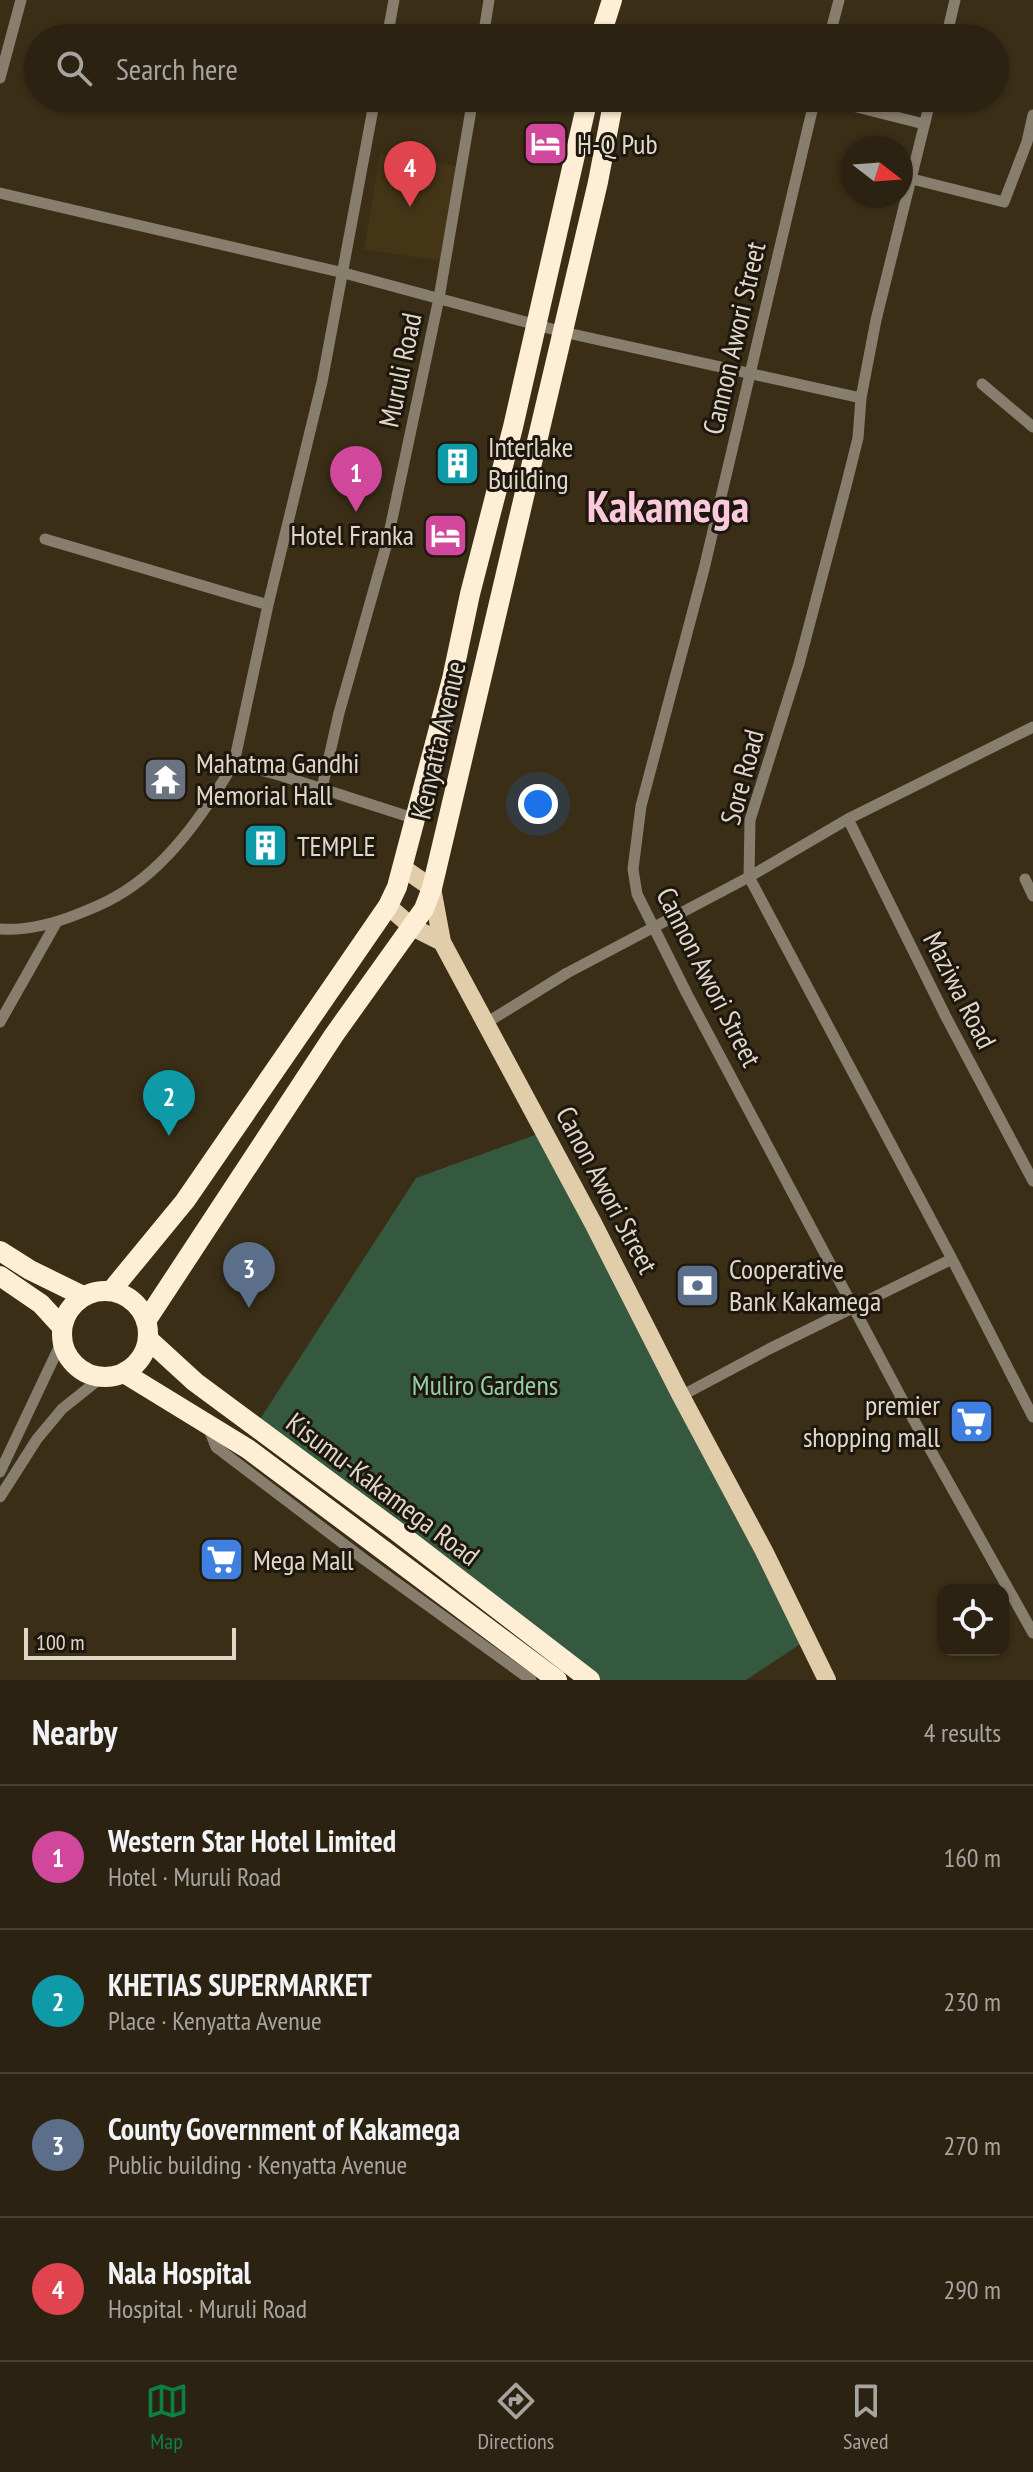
<!DOCTYPE html>
<html lang="en">
<head>
<meta charset="utf-8">
<style>
  body { margin:0; font-family:"PT Sans Narrow",sans-serif; background:#342a1a; color:#f1f3f6 }
  .controls { position:absolute; right:24px; bottom:24px; display:grid; overflow:hidden; border-radius:16px; box-shadow:0 2px 6px #0004 }
  .controls button { width:72px; height:72px; display:grid; place-items:center; padding:0; border:0; border-bottom:2px solid #483f31; background:#2c2211; color:#f1f3f6; font:40px sans-serif }
  .compass { position:absolute; left:841px; top:136px; width:72px; height:72px; border-radius:50%; background:#2c2211; box-shadow:0 2px 6px #0004; rotate:107deg }
  .scale { position:absolute; left:24px; bottom:20px; width:212px; box-sizing:border-box; padding-left:8px; border:4px solid #dfd8ca; border-top:0; font-size:22px; line-height:28px; white-space:nowrap; color:#dfd8ca; -webkit-text-stroke:6px #1d170d; paint-order:stroke }
  .you { position:absolute; left:538px; top:804px; width:28px; height:28px; margin:-20px; border:6px solid #fff; border-radius:50%; background:#1a73e8; box-shadow:0 0 0 12px #1a73e833 }
  .badge { display:grid; place-items:center; width:52px; height:52px; border-radius:50%; background:#0b8043; color:#fff; font-size:26px; font-weight:700 }
  .pin { position:absolute; translate:-50% -66px; filter:drop-shadow(0 2px 4px #0008) }
  .pin::after { content:''; position:absolute; top:42px; width:28px; height:24px; background:inherit; clip-path:polygon(0 0,100% 0,50% 100%) }
  .list { margin:0; padding:0; list-style:none }
  h2 { display:flex; justify-content:space-between; align-items:center; height:104px; margin:0; padding:0 32px; font-size:34px }
  h2 small { font-size:26px; font-weight:400; color:#a6a49f }
  .list li { display:grid; grid-template-columns:52px 1fr auto; gap:24px; align-items:center; box-sizing:border-box; height:144px; padding:0 32px; border-top:2px solid #483f31 }
  .list b { display:block; font-size:30px; white-space:nowrap }
  .list p { margin:0; font-size:26px; white-space:nowrap; color:#a6a49f }
  .list em { font-size:26px; font-style:normal; color:#a6a49f }
  .icon { flex:none; width:44px; height:44px; fill:none; stroke:currentColor; stroke-width:2; stroke-linecap:round; stroke-linejoin:round }
  .map { position:relative; flex:none; width:1033px; height:1680px; overflow:hidden }
  .search { position:absolute; background:#2c2211; box-shadow:0 2px 6px #0004; left:24px; right:24px; top:24px; height:88px; display:flex; align-items:center; gap:20px; box-sizing:border-box; padding:0 28px; border-radius:44px; color:#a6a49f; font-size:30px }
  .sheet { height:680px; background:#2c2211 }
  nav { display:flex; justify-content:space-around; align-items:center; box-sizing:border-box; height:112px; border-top:2px solid #483f31; background:#2c2211; font-size:22px; color:#a6a49f }
  nav a { display:grid; justify-items:center; gap:4px }
  nav .on { color:#0b8043 }
  .map>svg:first-child { display:block }
</style>
</head>
<body>
<div class="map">
<svg width="1033" height="1680" viewBox="0 0 1033 1680">
  <rect width="100%" height="100%" fill="#3a2e17"/>
  <path fill="#453517" d="M 380,154 L 456,166 L 440,261 L 364,249 Z"/>
  <path fill="#35593f" d="M 546,1131 L 808,1639 L 746,1680 L 592,1680 L 255,1427 L 416,1178 Z"/>
  <g fill="none" stroke-linecap="round" stroke-linejoin="round">
    <path stroke="#887e6e" stroke-width="11" d="M 387,38 L 394,0
      M 483,38 L 489,0
      M 829,38 L 839,0
      M 946,38 L 955,0
      M 0,78 L 21,0
      M 815,98 L 704,569 L 641,806 L 633,869 L 637,894 L 687,994 L 902,1399 L 1033,1633
      M 821,98 L 924,124
      M 931,98 L 876,320 L 861,398 L 858,438 L 846,486 L 799,664 L 750,820 L 749,877 L 952,1259 L 1033,1417
      M 912,179 L 1004,202 L 1027,142 L 1033,115
      M 0,193 L 344,273 L 563,332 L 861,398
      M 982,384 L 1033,427
      M 45,539 L 268,605
      M 234,763 L 268,605 L 322,382 L 375,98
      M 322,788 L 339,713 L 387,543 L 439,298 L 473,98
      M 848,819 L 946,1017 L 1033,1181
      M 1025,879 L 1033,896
      M 0,929 C 27,931 53,924 78,914 C 91,909 105,903 117,896 C 168,867 205,812 234,763 L 279,775 L 416,819
      M 0,1022 L 56,923
      M 486,1023 L 567,973 L 749,877 L 848,819 L 1033,727
      M 681,1396 L 769,1349 L 952,1259
      M 209,1429 L 216,1447 L 365,1560 L 531,1680
      M 0,1472 L 62,1341
      M 0,1497 L 37,1439 L 62,1409 L 102,1377"/>
    <path stroke="#e2cdaa" stroke-width="18" d="M 403,868 L 432,888 L 442,942 L 593,1223 L 681,1396 L 764,1551 L 827,1680
      M 388,906 L 412,927 L 442,942"/>
    <path stroke="#fdeed5" stroke-width="20" d="M 600,38 L 612,0
      M 0,1251 L 30,1270 L 83,1296
      M 0,1276 L 41,1304 L 62,1327
      M 111,1291 L 185,1201 L 388,906 L 397,887 L 452,679 L 470,594 L 513,427 L 588,98
      M62 1334a43 43 0 1 1 86 0a43 43 0 1 1-86 0Z
      M 146,1321 L 334,1035 L 424,909 L 432,888 L 598,182 L 614,98
      M 148,1339 L 195,1382 L 395,1530 L 590,1680
      M 124,1373 L 248,1449 L 557,1680"/>
  </g>
  <defs>
    <symbol id="hotel-square" viewBox="-11 -11 22 22"><rect x="-9" y="-9" width="18" height="18" rx="4" fill="#d1479c" stroke="#1d170d"/><path d="M-6-4.5h1.5V1H6V5H4.5V3h-9V5H-6ZM-4 0a1.8 1.8 0 1 1 3.6 0ZM.5 0V-2.5h3Q6-2.5 6 0Z" fill="#fff"/></symbol>
    <symbol id="building-square" viewBox="-11 -11 22 22"><rect x="-9" y="-9" width="18" height="18" rx="4" fill="#0f9aa8" stroke="#1d170d"/><path d="M-4-6H4V6H1V3H-1V6H-4ZM-2.5-4.3h1.7v1.8h-1.7ZM.8-4.3h1.7v1.8H.8ZM-2.5-1h1.7V.8h-1.7ZM.8-1h1.7V.8H.8Z" fill="#fff"/></symbol>
    <symbol id="temple-square" viewBox="-11 -11 22 22"><rect x="-9" y="-9" width="18" height="18" rx="4" fill="#6b7280" stroke="#1d170d"/><path d="M0-6L5-2H3V0L6.5 2.5H4V6H1.5V3h-3V6H-4V2.5H-6.5L-3 0V-2H-5Z" fill="#fff"/></symbol>
    <symbol id="bank-square" viewBox="-11 -11 22 22"><rect x="-9" y="-9" width="18" height="18" rx="4" fill="#5c6f8a" stroke="#1d170d"/><path d="M-6-4H6V4H-6ZM0-2.3a2.3 2.3 0 1 0 0 4.6a2.3 2.3 0 1 0 0-4.6Z" fill="#fff"/></symbol>
    <symbol id="supermarket-square" viewBox="-11 -11 22 22"><rect x="-9" y="-9" width="18" height="18" rx="4" fill="#3f7fe0" stroke="#1d170d"/><path d="M-6-5.5h2.5l.6 2H6L4.5 2H-2.5L-4.4-4H-6ZM-1.5 3.2a1.3 1.3 0 1 0 .1 0ZM3 3.2a1.3 1.3 0 1 0 .1 0Z" fill="#fff"/></symbol>
  </defs>
  <g fill-rule="evenodd">
    <use href="#hotel-square" x="520" y="118" width="51" height="51"/>
    <use href="#building-square" x="432" y="438" width="51" height="51"/>
    <use href="#hotel-square" x="420" y="510" width="51" height="51"/>
    <use href="#temple-square" x="140" y="754" width="51" height="51"/>
    <use href="#building-square" x="240" y="820" width="51" height="51"/>
    <use href="#bank-square" x="672" y="1260" width="51" height="51"/>
    <use href="#supermarket-square" x="946" y="1396" width="51" height="51"/>
    <use href="#supermarket-square" x="196" y="1534" width="51" height="51"/>
  </g>
  <g text-anchor="middle" stroke-width="6" stroke-linejoin="round" paint-order="stroke">
    <g font-size="28" fill="#dfd8ca" stroke="#1d170d" text-anchor="start">
      <text x="577" y="154">H-Q Pub</text>
      <text x="488" y="457">Interlake<tspan x="488" dy="32">Building</tspan></text>
      <text x="414" y="545" text-anchor="end">Hotel Franka</text>
      <text x="196" y="773">Mahatma Gandhi<tspan x="196" dy="32">Memorial Hall</tspan></text>
      <text x="297" y="856">TEMPLE</text>
      <text x="729" y="1279">Cooperative<tspan x="729" dy="32">Bank Kakamega</tspan></text>
      <text x="940" y="1415" text-anchor="end">premier<tspan x="940" dy="32">shopping mall</tspan></text>
      <text x="253" y="1570">Mega Mall</text>
    </g>
    <g font-size="28" fill="#dfd8ca" stroke="#1d170d">
      <text transform="translate(734 338) rotate(-77)" y="10">Cannon Awori Street</text>
      <text transform="translate(400 370) rotate(-78)" y="10">Muruli Road</text>
      <text transform="translate(438 740) rotate(-77)" y="10">Kenyatta Avenue</text>
      <text transform="translate(742 777) rotate(-75)" y="10">Sore Road</text>
      <text transform="translate(709 977) rotate(63)" y="10">Cannon Awori Street</text>
      <text transform="translate(960 990) rotate(63)" y="10">Maziwa Road</text>
      <text transform="translate(607 1190) rotate(62)" y="10">Canon Awori Street</text>
      <text transform="translate(383 1489) rotate(37)" y="10">Kisumu-Kakamega Road</text>
    </g>
    <g font-size="28" fill="#92d0a2" stroke="#1d170d">
      <text x="485" y="1395">Muliro Gardens</text>
    </g>
    <g font-size="44" font-weight="bold" fill="#fac9dc" stroke="#1d170d">
      <text x="668" y="522">Kakamega</text>
    </g>
  </g>
</svg>
<div class="controls">
<button><svg class="icon" aria-label="locate" viewBox="0 0 24 24"><circle cx="12" cy="12" r="6"/><path d="M12 2v4M12 18v4M2 12h4M18 12h4"/></svg></button>
</div>
<svg class="compass" viewBox="-18 -18 36 36"><path d="M0-13l5 13h-10z" fill="#e53935"/><path d="M0 13l5-13h-10z" fill="#a6a49f"/></svg>
<div class="scale">100 m</div>
<div class="you"></div>
<div class="pin badge" style="left:356px;top:512px;background:#d1479c">1</div>
<div class="pin badge" style="left:169px;top:1136px;background:#0f9aa8">2</div>
<div class="pin badge" style="left:249px;top:1308px;background:#5c6f8a">3</div>
<div class="pin badge" style="left:410px;top:207px;background:#e0444e">4</div>
<div class="search"><svg class="icon" aria-label="search" viewBox="0 0 24 24"><circle cx="10" cy="10" r="6"/><path d="M15 15l6 6"/></svg>Search here</div>
</div>
<section class="sheet">
<h2>Nearby<small>4 results</small></h2>
<ul class="list">
<li><span class="badge" style="background:#d1479c">1</span><div><b>Western Star Hotel Limited</b><p>Hotel · Muruli Road</p></div><em>160 m</em></li>
<li><span class="badge" style="background:#0f9aa8">2</span><div><b>KHETIAS SUPERMARKET</b><p>Place · Kenyatta Avenue</p></div><em>230 m</em></li>
<li><span class="badge" style="background:#5c6f8a">3</span><div><b>County Government of Kakamega</b><p>Public building · Kenyatta Avenue</p></div><em>270 m</em></li>
<li><span class="badge" style="background:#e0444e">4</span><div><b>Nala Hospital</b><p>Hospital · Muruli Road</p></div><em>290 m</em></li>
</ul>
</section>
<nav>
<a class="on"><svg class="icon" aria-label="map" viewBox="0 0 24 24"><path d="M3 6l6-2 6 2 6-2v14l-6 2-6-2-6 2zM9 4v14M15 6v14"/></svg>Map</a>
<a><svg class="icon" aria-label="directions" viewBox="0 0 24 24"><path d="M12 3l9 9-9 9-9-9zM9 14v-3h6M13 9l2 2-2 2"/></svg>Directions</a>
<a><svg class="icon" aria-label="saved" viewBox="0 0 24 24"><path d="M7 4h10v16l-5-4-5 4z"/></svg>Saved</a>
</nav>
</body>
</html>
